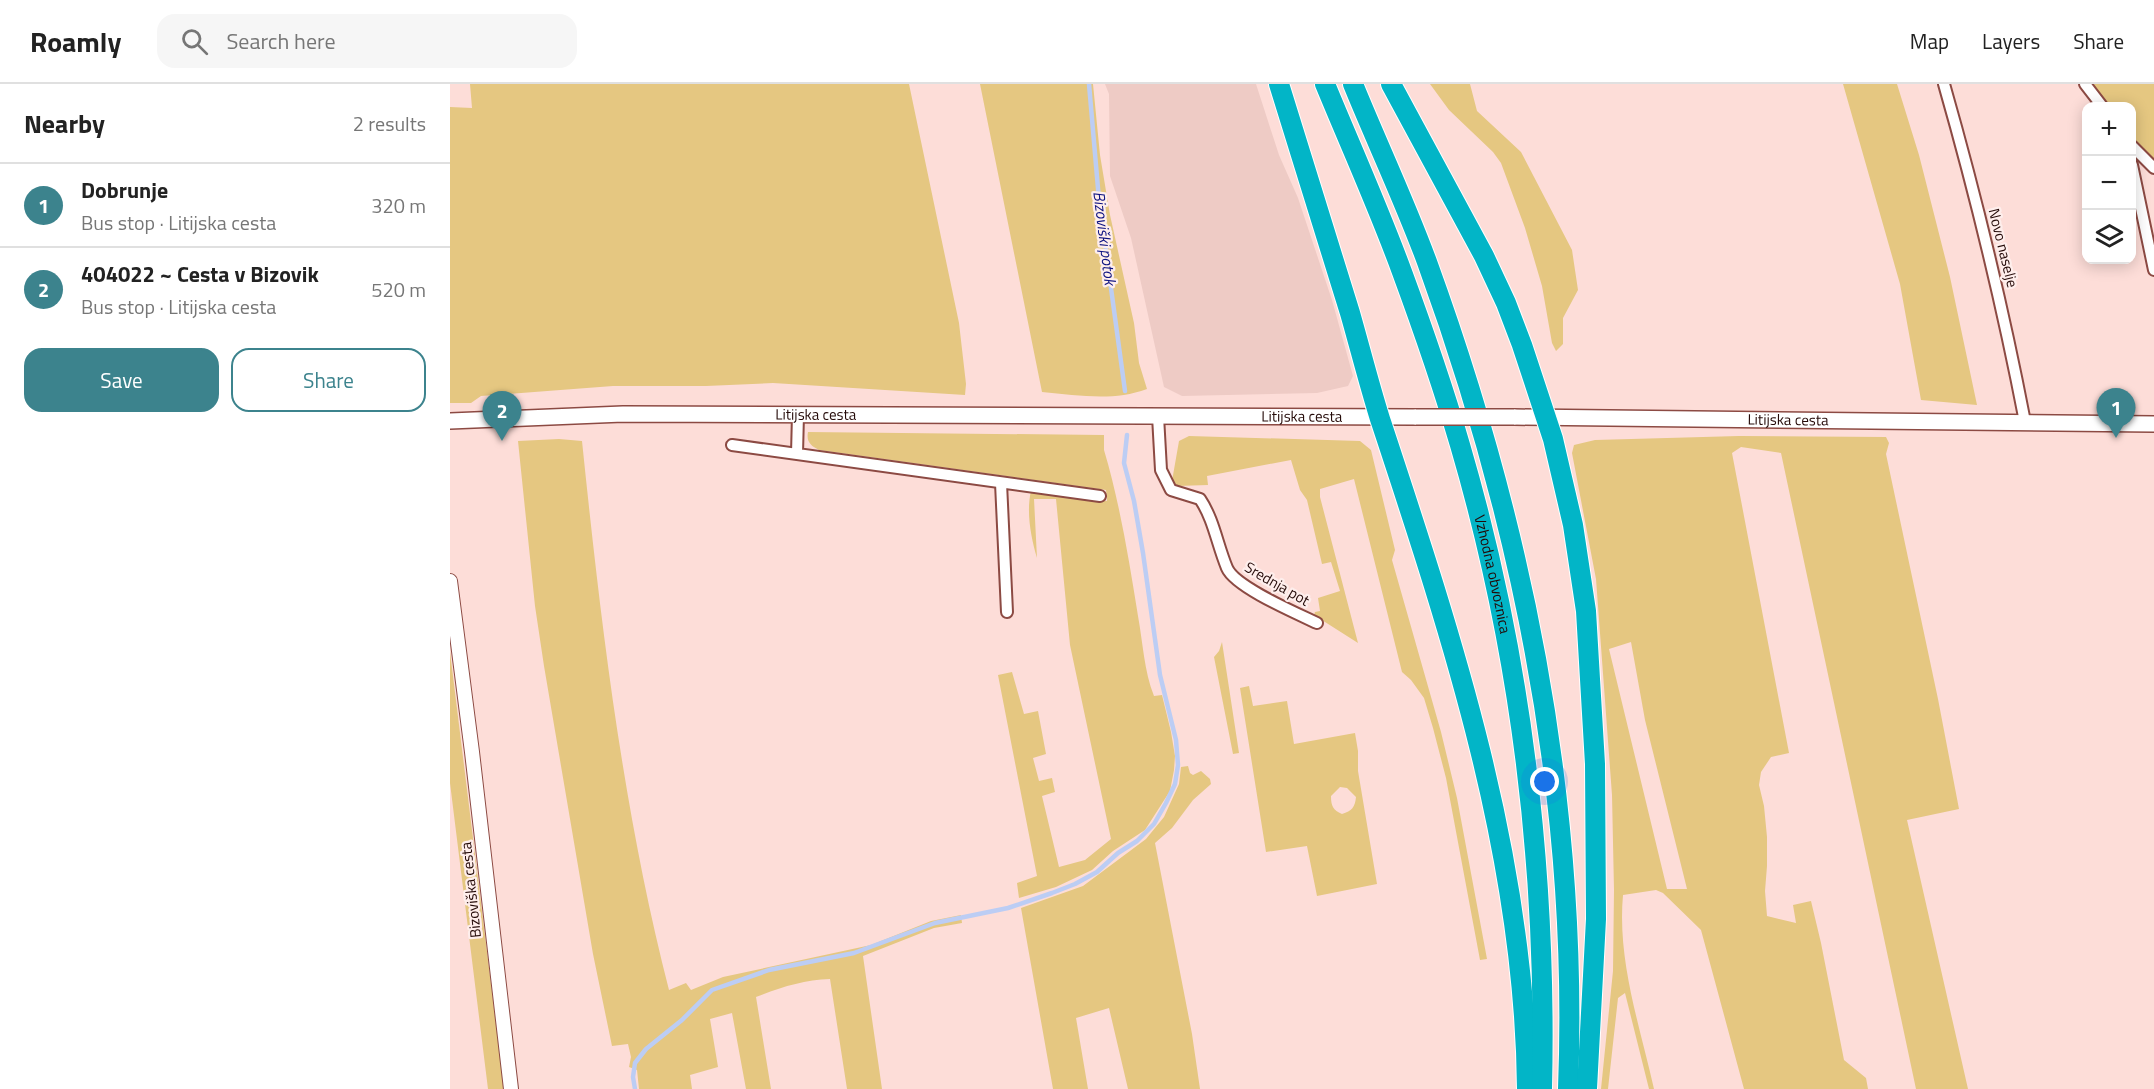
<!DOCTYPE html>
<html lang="en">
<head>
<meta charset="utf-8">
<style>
  body { margin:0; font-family:"Titillium Web",sans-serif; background:#f6f6f6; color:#222 }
  .controls { position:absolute; right:18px; top:18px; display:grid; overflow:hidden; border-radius:12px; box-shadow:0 3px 15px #0003 }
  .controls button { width:54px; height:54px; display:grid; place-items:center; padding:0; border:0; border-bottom:2px solid #e0e0e0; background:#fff; color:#222; font:30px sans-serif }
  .you { position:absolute; left:1095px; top:698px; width:21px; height:21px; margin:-15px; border:4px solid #fff; border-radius:50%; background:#1a73e8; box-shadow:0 0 0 9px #1a73e833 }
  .badge { display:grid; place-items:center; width:39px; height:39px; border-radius:50%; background:#3c838d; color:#fff; font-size:20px; font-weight:700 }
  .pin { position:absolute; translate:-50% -50px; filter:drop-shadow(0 2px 3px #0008) }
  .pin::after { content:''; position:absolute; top:32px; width:21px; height:18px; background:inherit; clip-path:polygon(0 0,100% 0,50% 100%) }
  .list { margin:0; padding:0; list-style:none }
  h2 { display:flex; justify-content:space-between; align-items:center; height:78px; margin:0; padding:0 24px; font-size:26px }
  h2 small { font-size:20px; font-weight:400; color:#767676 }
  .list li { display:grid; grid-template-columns:39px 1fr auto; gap:18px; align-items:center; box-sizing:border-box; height:84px; padding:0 24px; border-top:2px solid #e0e0e0 }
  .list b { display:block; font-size:22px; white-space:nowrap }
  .list p { margin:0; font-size:20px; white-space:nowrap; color:#767676 }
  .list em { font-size:20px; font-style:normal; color:#767676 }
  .actions { display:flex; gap:12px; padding:18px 24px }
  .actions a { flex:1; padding:14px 0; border:2px solid #3c838d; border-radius:18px; text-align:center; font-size:21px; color:#3c838d }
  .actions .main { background:#3c838d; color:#fff }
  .icon { flex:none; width:33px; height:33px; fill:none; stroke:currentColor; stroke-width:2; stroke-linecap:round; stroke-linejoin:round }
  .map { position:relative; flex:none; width:1704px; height:1005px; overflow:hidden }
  header { display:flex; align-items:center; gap:36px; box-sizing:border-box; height:84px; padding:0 30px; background:#fff; border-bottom:2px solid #e0e0e0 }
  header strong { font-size:28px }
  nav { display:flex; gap:33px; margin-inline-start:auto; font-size:21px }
  .search { width:420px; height:54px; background:#f6f6f6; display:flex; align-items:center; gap:15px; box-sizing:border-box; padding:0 21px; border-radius:18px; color:#767676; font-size:22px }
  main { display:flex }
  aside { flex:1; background:#fff }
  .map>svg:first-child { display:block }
</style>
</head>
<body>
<header>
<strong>Roamly</strong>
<div class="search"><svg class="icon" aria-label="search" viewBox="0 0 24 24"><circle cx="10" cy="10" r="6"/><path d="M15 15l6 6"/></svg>Search here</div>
<nav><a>Map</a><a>Layers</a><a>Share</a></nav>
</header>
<main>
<aside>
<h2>Nearby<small>2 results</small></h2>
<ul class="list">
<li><span class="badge">1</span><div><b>Dobrunje</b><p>Bus stop · Litijska cesta</p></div><em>320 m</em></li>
<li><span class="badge">2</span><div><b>404022 ~ Cesta v Bizovik</b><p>Bus stop · Litijska cesta</p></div><em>520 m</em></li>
</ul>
<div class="actions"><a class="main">Save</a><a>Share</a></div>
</aside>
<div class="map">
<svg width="1704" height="1005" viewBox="0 0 1704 1005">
  <rect width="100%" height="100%" fill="#fdddd8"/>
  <path fill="#eecbc5" d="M 655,0 L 806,0 L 829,71 L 848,114 L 882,216 L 903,292 L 898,302 L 867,309 L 732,312 L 714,303 L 681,154 L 660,92 L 659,10 Z"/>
  <path fill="#e5c781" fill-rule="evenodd" d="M 20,0 L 459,0 L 509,239 L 516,300 L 515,311 L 323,299 L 256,302 L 163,302 L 31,312 L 21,319 L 0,319 L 0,23 L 22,24 Z
    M 530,0 L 643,0 L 650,71 L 660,131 L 684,239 L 689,279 L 697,305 C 662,318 628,311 592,308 Z
    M 980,0 L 1020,0 L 1027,27 L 1071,68 L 1122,166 L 1128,206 L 1113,234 L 1113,260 L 1106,267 L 1102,259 L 1092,202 L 1075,144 L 1051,79 L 1043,68 L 999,26 Z
    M 1393,0 L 1447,0 L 1469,71 L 1500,193 L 1527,321 L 1471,316 L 1450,200 Z
    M 1639,0 L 1704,0 L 1704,80 L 1682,56 L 1682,22 L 1656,22 Z
    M 358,348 L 654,351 L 654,366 C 670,420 679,476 688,532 C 693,559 694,587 704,612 L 712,611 L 721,648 L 725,672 L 724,686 L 720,707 L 695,746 L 663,767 L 642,786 L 606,803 L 569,814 L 567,799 L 587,792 L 548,591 L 562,588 L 574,630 L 588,627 L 596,670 L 583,674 L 589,697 L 602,694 L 605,708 L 592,712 L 609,783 L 635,776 L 661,755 L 620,561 L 606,415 L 584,415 L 587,474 C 581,454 576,428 581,407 L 657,417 L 656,406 L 369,366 C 361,362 356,358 358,348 Z
    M 739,352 L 910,357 L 921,366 L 945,466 L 942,476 L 991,648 L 1007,714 L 1037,875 L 1030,876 L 996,694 L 983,644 L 974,614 L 961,596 L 952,588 L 904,395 L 870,405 L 870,413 L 908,559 L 864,531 L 865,528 L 870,527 L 868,514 L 890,507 L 881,478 L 872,480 L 857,416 L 850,406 L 841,376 L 757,392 L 758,401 L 727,402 L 722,397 L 729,357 Z
    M 1289,352 L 1436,353 L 1439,359 L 1436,370 L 1488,615 L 1509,725 L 1457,736 L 1518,1005 L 1466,1005 L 1331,369 L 1291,363 L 1282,369 L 1339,669 L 1321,673 L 1311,688 L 1309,701 L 1314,722 L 1317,753 L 1317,782 L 1315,807 L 1317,832 L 1346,839 L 1343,821 L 1361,817 L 1371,859 L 1394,976 L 1416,994 L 1418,1005 L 1294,1005 L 1251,846 L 1213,809 L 1206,806 L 1173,811 C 1167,877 1190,942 1204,1005 L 1199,1005 L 1175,909 L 1168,914 L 1158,1005 L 1151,1005 L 1163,887 L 1164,806 L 1162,711 L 1146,495 L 1122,369 L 1124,361 L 1145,356 ZM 1181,558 L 1195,636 L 1237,805 L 1217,805 L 1159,565 Z
    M 109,355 L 132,357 C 151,541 173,727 219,906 L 236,899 L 241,906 L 273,893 L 421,861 L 481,837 L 511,831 L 512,839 L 484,844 L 413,872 L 432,1005 L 397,1005 L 380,895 C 354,896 331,903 306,913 L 321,1005 L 296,1005 L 282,929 L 260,935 L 268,983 L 240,991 L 242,1005 L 189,1005 L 187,986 L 179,983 L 181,973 L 178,960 L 162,962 L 143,870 L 94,582 L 85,522 L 68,357 Z
    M 772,558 L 789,669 L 783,670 L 764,573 L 769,567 Z
    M 0,568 L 54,1005 L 38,1005 L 0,699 Z
    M 799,602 L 803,622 L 837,617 L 844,660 L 905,649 L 908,667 L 908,687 L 927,800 L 867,812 L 857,762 L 816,768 L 790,604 ZM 890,703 L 897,704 L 906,713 C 905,723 902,727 892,730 C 883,726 881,722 881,712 Z
    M 738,682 L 740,689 L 743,691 L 751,687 L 760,695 L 761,700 L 743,716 L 722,744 L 705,759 L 742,950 L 750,1005 L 678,1005 L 659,924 L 626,934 L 638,1005 L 603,1005 L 571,824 L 633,802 L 696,755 L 714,733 L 729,700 L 731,683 Z"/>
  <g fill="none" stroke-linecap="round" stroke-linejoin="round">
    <path stroke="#bccdf4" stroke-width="4.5" d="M 639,0 L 649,116 L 675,307
      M 185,1005 L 183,993 L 185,979 L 196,965 L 232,936 L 262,906 L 319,886 L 404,869 L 485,839 L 558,824 L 602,809 L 625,800 L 647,788 L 668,769 L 687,757 L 704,740 L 716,719 L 725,700 L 728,681 L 726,656 L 710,591 L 693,469 L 684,417 L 674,379 L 677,351"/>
    <defs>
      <path id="minor" d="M 1494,0 C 1526,112 1553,224 1575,338
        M 1635,0 L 1652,22
        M 1682,62 L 1704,84
        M 1682,81 L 1704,186
        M 708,332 L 711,386 L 721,406 L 750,415 C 764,436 767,460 777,484 C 785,503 846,529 867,539
        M 282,361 L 650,412
        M 347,370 L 348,330
        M 551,399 L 557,528"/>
      <path id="tertiary" d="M 0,497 L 22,668 L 61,1005"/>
      <g id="secondary">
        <path id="s1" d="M 1064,333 L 1704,340"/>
        <path id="s2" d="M 0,337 L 173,330 L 966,333"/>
      </g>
      <g id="motorway">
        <path d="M 829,0 C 852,76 877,153 900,229 C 910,264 919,300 930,335 C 1002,553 1075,773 1077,1005"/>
        <path id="s3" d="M 875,0 C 901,63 929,125 952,188 C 973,245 993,303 1010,361 C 1071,569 1097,788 1092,1005"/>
        <path d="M 903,0 C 927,59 955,118 977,178 C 1073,442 1129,723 1118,1005"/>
        <path d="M 941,0 L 1034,172 L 1056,219 L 1072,261 L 1103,355 L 1123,441 L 1136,527 L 1145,680 L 1146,835 L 1137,1005"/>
      </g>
    </defs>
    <use href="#minor" stroke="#8c4a43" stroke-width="14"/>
    <use href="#tertiary" stroke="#8c4a43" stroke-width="16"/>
    <use href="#secondary" stroke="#8c4a43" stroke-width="18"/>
    <use href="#motorway" stroke="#fff" stroke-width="22"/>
    <use href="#minor" stroke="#fff" stroke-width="10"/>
    <use href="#tertiary" stroke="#fff" stroke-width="14"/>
    <use href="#secondary" stroke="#fff" stroke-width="15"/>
    <use href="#motorway" stroke="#02b5c7" stroke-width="20"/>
    <defs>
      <path id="secondary-bridge" d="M 966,333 L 1064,333"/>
    </defs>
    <use href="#secondary-bridge" stroke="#8c4a43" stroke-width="18" stroke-linecap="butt"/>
    <use href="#secondary-bridge" stroke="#fff" stroke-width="15"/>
  </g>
  <g text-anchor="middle" stroke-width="4.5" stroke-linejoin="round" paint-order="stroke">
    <g font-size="15" fill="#240a08" stroke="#feeeec">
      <text transform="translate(1553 164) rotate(76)" y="5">Novo naselje</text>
      <text dy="5" stroke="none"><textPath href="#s2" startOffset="366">Litijska cesta</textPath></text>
      <text dy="5" stroke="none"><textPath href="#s2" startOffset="852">Litijska cesta</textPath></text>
      <text dy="5" stroke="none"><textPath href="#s1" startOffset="274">Litijska cesta</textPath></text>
      <text dy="5" stroke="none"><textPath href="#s3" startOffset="519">Vzhodna obvoznica</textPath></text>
      <text transform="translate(827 500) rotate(30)" y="5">Srednja pot</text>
      <text transform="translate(21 806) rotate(-96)" y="5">Bizoviška cesta</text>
    </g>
    <g font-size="16" font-style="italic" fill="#0d1281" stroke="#feeeec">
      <text transform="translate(655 154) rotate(83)" y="6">Bizoviški potok</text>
    </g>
  </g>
</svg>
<div class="controls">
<button>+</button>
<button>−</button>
<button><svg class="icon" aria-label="layers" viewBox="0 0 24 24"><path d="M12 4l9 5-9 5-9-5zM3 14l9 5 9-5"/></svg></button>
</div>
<div class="you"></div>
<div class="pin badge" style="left:1666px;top:354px">1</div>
<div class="pin badge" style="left:52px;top:357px">2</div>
</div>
</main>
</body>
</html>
